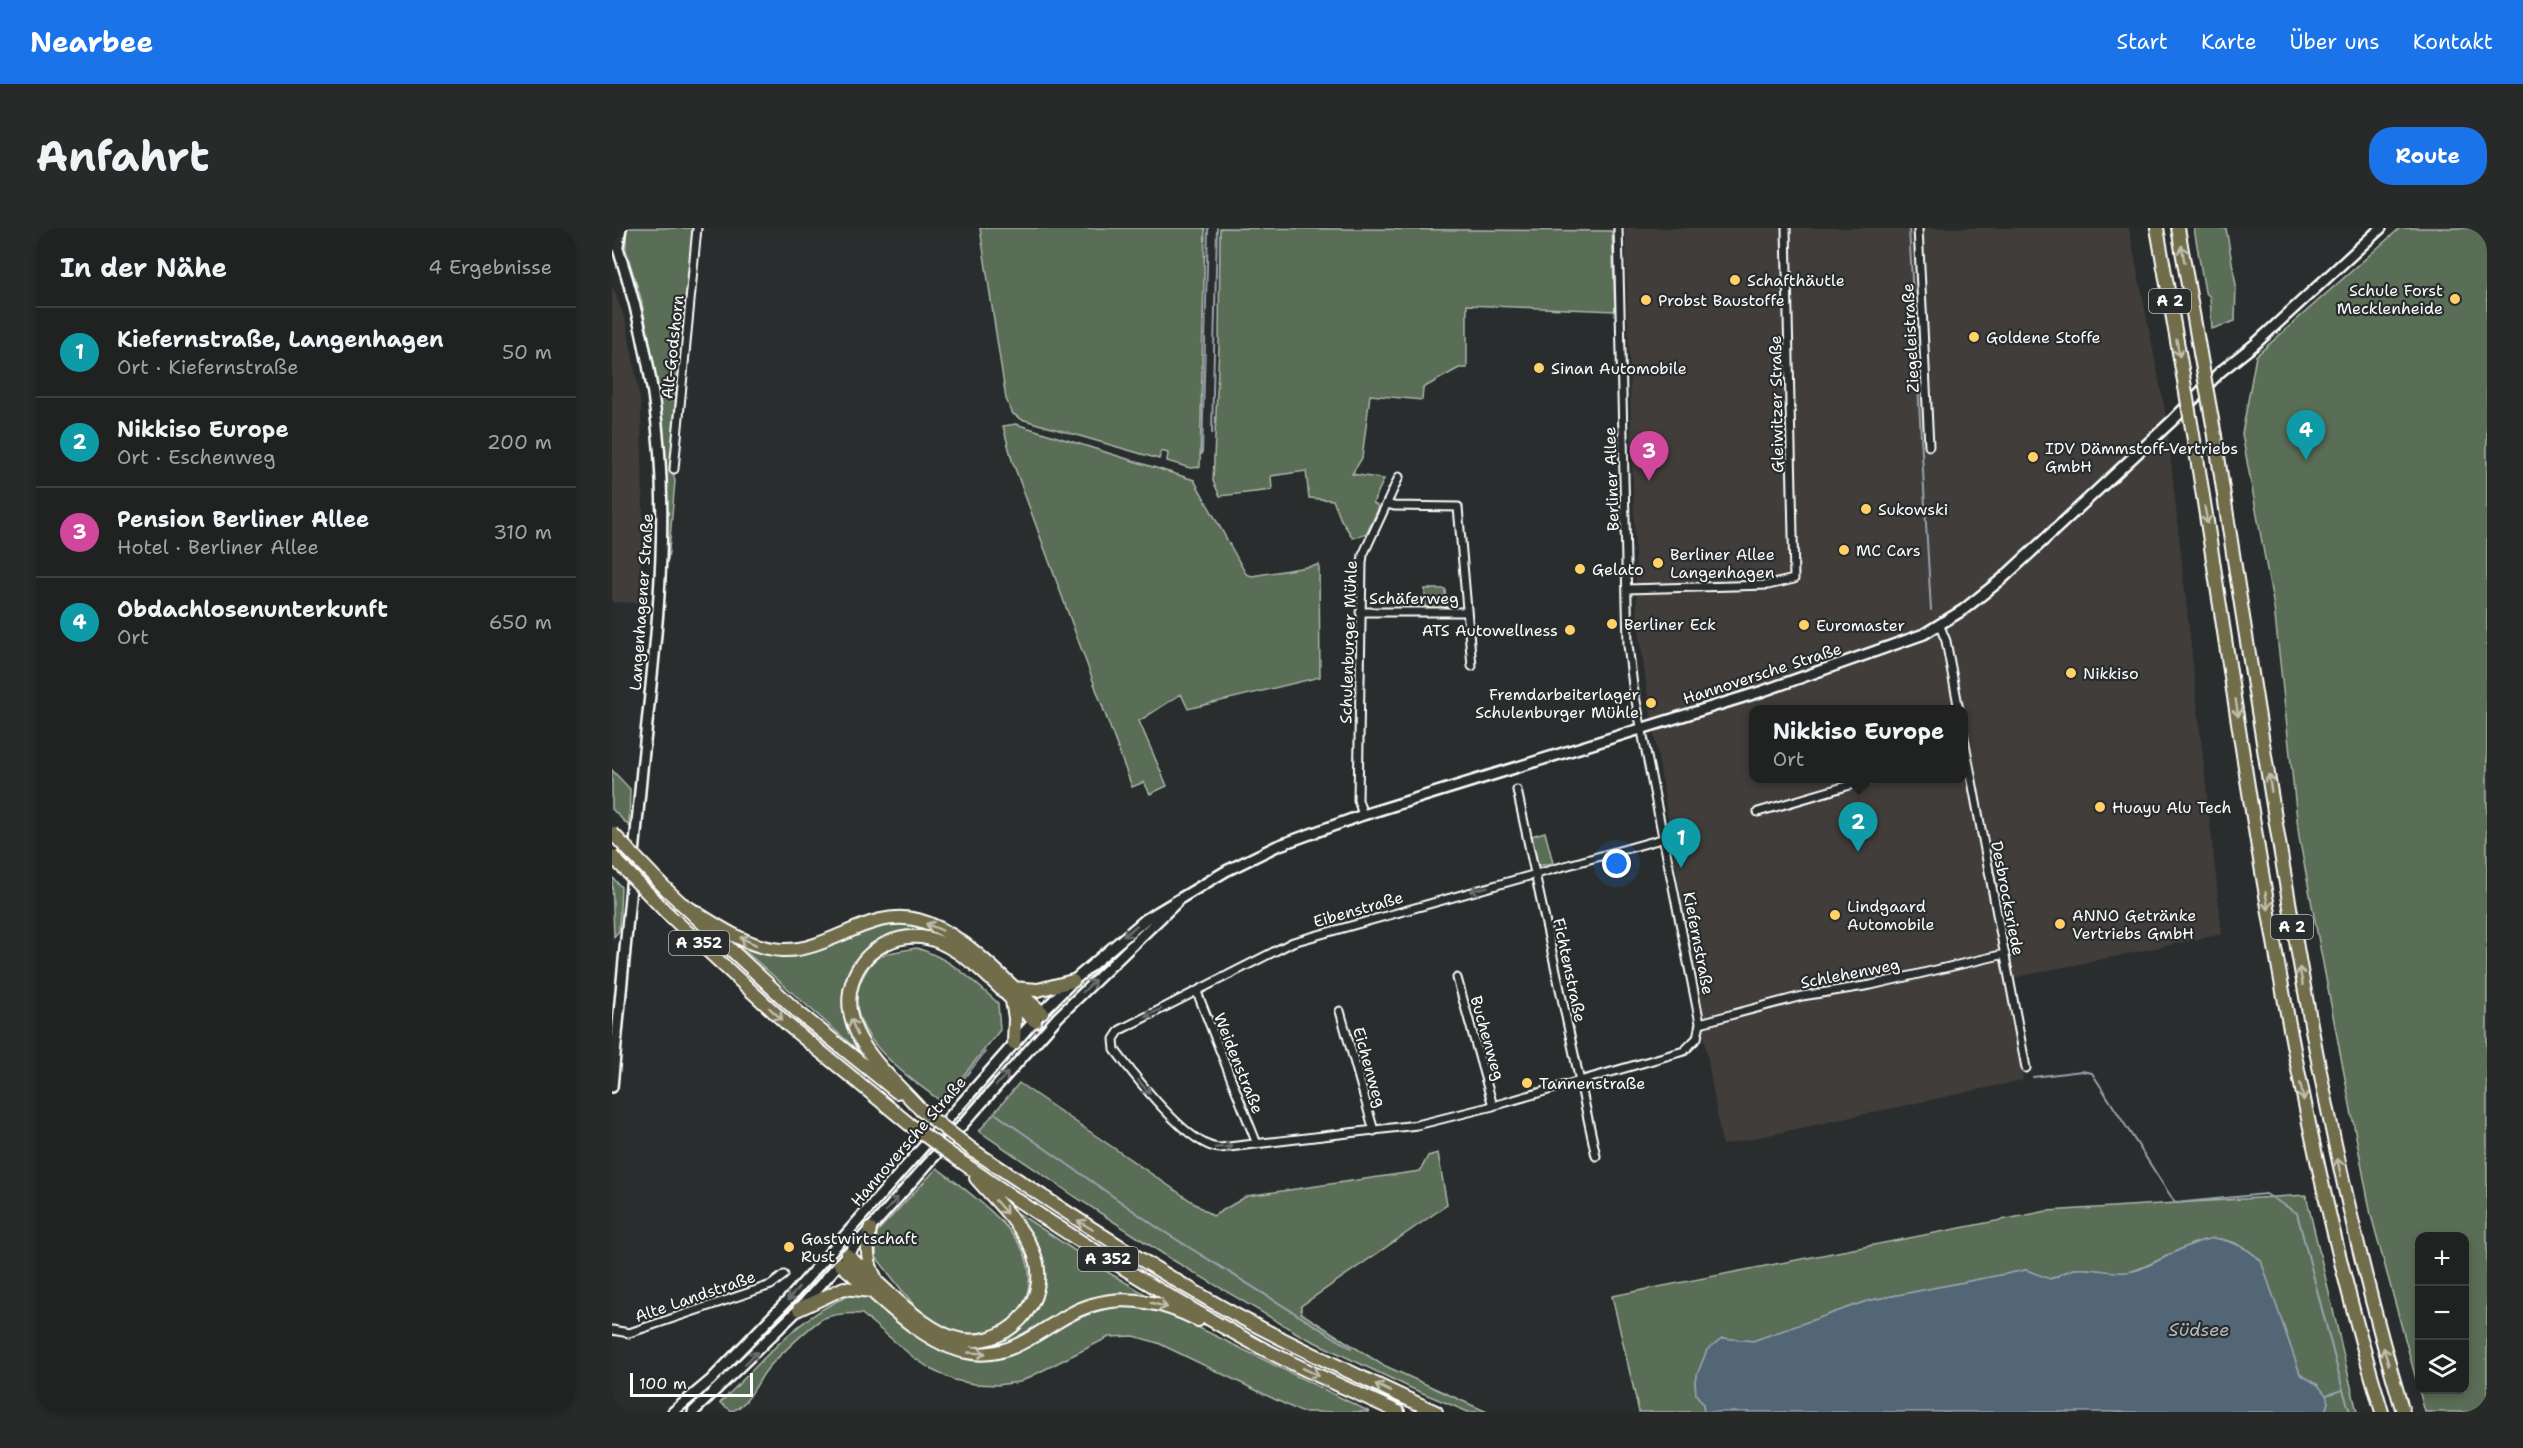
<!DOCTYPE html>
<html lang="de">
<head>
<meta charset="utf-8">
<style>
  body { margin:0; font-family:"Shantell Sans",sans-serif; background:#282a2a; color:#f1f3f6 }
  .controls { position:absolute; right:18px; bottom:18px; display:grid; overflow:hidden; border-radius:12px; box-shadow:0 3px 9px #0003 }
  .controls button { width:54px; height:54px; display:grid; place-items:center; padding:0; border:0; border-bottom:2px solid #3d3f40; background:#202222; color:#f1f3f6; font:30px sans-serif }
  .scale { position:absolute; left:18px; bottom:15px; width:123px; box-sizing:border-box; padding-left:6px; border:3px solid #fff; border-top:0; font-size:16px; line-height:21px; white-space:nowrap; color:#fff; -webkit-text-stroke:4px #2a2d2e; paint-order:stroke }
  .you { position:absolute; left:1005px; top:636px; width:21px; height:21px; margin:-15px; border:4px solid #fff; border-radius:50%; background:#1a73e8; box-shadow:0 0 0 9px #1a73e833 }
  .badge { display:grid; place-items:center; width:39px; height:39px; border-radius:50%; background:#1a73e8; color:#fff; font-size:20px; font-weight:700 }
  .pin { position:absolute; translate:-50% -50px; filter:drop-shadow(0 2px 3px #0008) }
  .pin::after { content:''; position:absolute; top:32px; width:21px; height:18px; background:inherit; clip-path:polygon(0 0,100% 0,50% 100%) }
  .popup { position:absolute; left:1137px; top:477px; width:219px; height:78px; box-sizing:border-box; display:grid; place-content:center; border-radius:12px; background:#202222; filter:drop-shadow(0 2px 4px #0005); font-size:20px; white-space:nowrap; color:#a2a4a5 }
  .popup b { font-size:22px; color:#f1f3f6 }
  .popup::after { content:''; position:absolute; left:50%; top:100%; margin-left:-12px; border:12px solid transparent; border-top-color:#202222 }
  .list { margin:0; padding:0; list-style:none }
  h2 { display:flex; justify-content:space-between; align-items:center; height:78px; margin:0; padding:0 24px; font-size:26px }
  h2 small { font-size:20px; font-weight:400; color:#a2a4a5 }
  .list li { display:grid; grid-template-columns:39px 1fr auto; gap:18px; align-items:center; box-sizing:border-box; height:90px; padding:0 24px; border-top:2px solid #3d3f40 }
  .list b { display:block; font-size:22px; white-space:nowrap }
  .list p { margin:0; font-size:20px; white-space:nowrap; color:#a2a4a5 }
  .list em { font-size:20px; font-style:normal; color:#a2a4a5 }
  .icon { flex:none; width:33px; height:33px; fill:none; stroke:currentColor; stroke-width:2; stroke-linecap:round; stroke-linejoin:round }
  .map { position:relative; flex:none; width:1875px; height:1184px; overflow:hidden; border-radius:24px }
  header { display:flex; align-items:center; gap:36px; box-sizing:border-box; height:84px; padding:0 30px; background:#1a73e8; color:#fff }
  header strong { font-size:28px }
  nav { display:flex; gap:33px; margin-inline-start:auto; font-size:21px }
  .intro { display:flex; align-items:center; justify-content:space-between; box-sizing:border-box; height:144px; padding:0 36px }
  h1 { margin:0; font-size:42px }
  .button { padding:15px 27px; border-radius:24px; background:#1a73e8; color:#fff; font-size:21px; font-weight:700 }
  main { display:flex; gap:36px; padding:0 36px }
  aside { flex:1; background:#202222; border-radius:24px; box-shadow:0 3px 9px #0003 }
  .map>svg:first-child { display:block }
</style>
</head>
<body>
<header>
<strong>Nearbee</strong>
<nav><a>Start</a><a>Karte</a><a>Über uns</a><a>Kontakt</a></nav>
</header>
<div class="intro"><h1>Anfahrt</h1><a class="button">Route</a></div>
<main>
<aside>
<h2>In der Nähe<small>4 Ergebnisse</small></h2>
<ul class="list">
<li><span class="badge" style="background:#0f9aa8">1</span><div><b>Kiefernstraße, Langenhagen</b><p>Ort · Kiefernstraße</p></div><em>50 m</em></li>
<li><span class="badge" style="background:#0f9aa8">2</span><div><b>Nikkiso Europe</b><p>Ort · Eschenweg</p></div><em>200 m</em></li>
<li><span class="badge" style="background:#d1479c">3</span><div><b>Pension Berliner Allee</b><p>Hotel · Berliner Allee</p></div><em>310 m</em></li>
<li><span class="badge" style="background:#0f9aa8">4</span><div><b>Obdachlosenunterkunft</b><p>Ort</p></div><em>650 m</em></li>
</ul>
</aside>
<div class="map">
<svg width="1875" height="1184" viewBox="0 0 1875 1184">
  <rect width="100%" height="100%" fill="#2a2d2e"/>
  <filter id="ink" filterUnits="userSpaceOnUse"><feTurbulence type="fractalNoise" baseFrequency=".0167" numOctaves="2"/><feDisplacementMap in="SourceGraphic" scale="12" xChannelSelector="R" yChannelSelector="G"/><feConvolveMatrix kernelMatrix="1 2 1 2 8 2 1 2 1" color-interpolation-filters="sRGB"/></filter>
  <g filter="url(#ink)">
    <path fill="#3f3e3a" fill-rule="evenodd" d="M 1013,0 L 1517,0 L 1554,188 L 1610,706 L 1395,751 L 1411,852 L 1110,917 L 1037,475 L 1025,389 ZM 1141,482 L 1351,482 L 1351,550 L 1141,550 Z
      M 0,57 L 15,97 L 29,179 L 31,281 L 27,375 L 0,374 Z"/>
    <path fill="#5a6d57" stroke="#acb6ab" stroke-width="1.5" fill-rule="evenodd" d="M 14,0 L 81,0 L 70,100 L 57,124 L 57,131 L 64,139 L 65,146 L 59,236 L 63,253 L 56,333 L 51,212 L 43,142 L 29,71 L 14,22 Z
      M 368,0 L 593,0 L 588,239 L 578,240 L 555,233 L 556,225 L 549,223 L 547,231 L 409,191 L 401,186 L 394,171 Z
      M 608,0 L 1000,3 L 1003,83 L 855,77 L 855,140 L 847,140 L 811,160 L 810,172 L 758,167 L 750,230 L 740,246 L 772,251 L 761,275 L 767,279 L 755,305 L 741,310 L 729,292 L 721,272 L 697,270 L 694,243 L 659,248 L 660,262 L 608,268 L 601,253 L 607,118 Z
      M 1582,0 L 1614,0 L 1624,57 L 1623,93 L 1600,101 L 1598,69 L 1593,64 Z
      M 1788,0 L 1875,0 L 1875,1184 L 1813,1184 L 1759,987 L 1687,609 L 1662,379 L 1630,206 L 1644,128 ZM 1852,1008 L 1852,1162 L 1808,1162 L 1808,1008 Z
      M 404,196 L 582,252 L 634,346 L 640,348 L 707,337 L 708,449 L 576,481 L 569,466 L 527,493 L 555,558 L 538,566 L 532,554 L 520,559 L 400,232 L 391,198 Z
      M 813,361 L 833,361 L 834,380 L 813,380 Z
      M 0,542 L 18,561 L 17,598 L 0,581 Z
      M 933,604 L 941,635 L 926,638 L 919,608 Z
      M 0,649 L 9,659 L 7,703 L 2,709 Z
      M 276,693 L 307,695 L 354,722 L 320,707 L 260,717 L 250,725 L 240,739 L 234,753 L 231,772 L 250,826 L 124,715 L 159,724 Z
      M 525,704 L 523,710 L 448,780 L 443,785 L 434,786 L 460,760 Z
      M 305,720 C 341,732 359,751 386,775 L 388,802 L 330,874 C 296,849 227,803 249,753 C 254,743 259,732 269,728 C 279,723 294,722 305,720 Z
      M 419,803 L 305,943 L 238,1016 L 296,949 L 344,888 Z
      M 407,855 L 601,988 L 635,968 L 808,943 L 816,928 L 826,925 L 835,977 L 689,1078 L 689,1085 L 769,1136 L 875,1184 L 856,1184 L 801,1161 L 690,1108 L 559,1031 L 462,968 L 367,903 Z
      M 325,940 C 353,961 402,996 414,1030 C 432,1086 373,1125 325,1096 C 301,1081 282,1051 264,1029 L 265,1004 Z
      M 1694,967 L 1745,1184 L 1713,1184 L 1716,1174 L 1706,1157 L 1688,1146 L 1649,1033 C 1597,983 1566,1032 1514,1045 C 1499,1048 1480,1039 1463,1041 C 1455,1042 1446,1049 1437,1051 L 1414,1042 L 1255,1073 L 1141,1113 L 1110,1110 L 1095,1122 L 1083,1152 L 1084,1166 L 1091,1176 L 1092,1184 L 1027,1184 L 1000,1068 L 1435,983 Z
      M 403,983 L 489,1040 L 535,1067 L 534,1070 L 499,1069 L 392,1119 L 355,1121 L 309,1095 C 323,1100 362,1116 375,1115 C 420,1112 442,1056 427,1019 C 421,1006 411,996 402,986 Z
      M 217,1036 L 222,1037 L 151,1112 L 100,1160 L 102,1155 L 134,1124 L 206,1045 Z
      M 240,1064 L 251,1064 C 266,1075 307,1110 322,1115 C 333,1119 383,1128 393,1127 C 409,1125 426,1114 439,1106 C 480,1080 512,1071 559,1086 L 758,1184 L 689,1184 L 546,1115 L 522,1108 L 497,1109 L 408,1154 L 385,1157 L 362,1156 L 342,1152 L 322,1143 L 301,1129 L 250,1086 C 239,1085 223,1086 212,1090 C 200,1096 161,1133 153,1144 C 143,1158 136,1177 120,1183 L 108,1175 C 148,1136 186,1087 239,1067 Z"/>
    <path fill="#536676" stroke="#98a3ad" stroke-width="1.5" d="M 1602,1010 C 1620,1013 1636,1020 1649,1033 L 1688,1146 L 1706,1157 L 1714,1167 L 1716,1174 L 1713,1184 L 1092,1184 L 1091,1176 L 1084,1166 L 1083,1152 L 1095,1122 L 1110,1110 L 1141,1113 L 1255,1073 L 1414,1042 L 1438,1051 C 1446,1049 1455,1042 1464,1041 C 1486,1039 1507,1049 1528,1041 C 1554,1031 1574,1015 1602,1010 Z"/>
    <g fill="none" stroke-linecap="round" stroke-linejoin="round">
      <path stroke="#98a3ad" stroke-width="2" d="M 1297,0 L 1319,382
        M 600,205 L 605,0
        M 590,226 L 596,0
        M 1421,849 L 1470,843 L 1480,845 L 1563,975 L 1654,966 L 1685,985 L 1731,1162
        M 349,854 L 373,824
        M 384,886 L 546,1000 L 739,1120
        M 1714,1167 L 1731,1162 L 1738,1184"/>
      <defs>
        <path id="street" d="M 1006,0 L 1016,417 L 1021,458 L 1088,795 L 1085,810 L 1072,823 L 881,878 L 805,897 L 608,920 C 576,919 521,846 503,822 L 502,811 L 508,802 L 681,714 L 1053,610
          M 1306,0 L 1317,218
          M 62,241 L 85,0
          M 775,276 L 782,278 L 846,279 L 860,438
          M 1015,361 L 1156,357 L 1182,351 L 1174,0
          M 748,384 L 855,384
          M 1328,398 L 1334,413 L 1347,482
          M 1351,505 L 1414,840
          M 905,562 L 984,928
          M 1146,584 L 1262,550
          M 751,587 L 746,572 L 750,335 L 751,327 L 787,249
          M 845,750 L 881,878
          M 585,764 L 645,916
          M 728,783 L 762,903
          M 1088,795 L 1190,768 L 1259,757 L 1393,726
          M 0,1102 L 17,1105 L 159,1057 L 172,1047"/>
        <path id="secondary" d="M 0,3 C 28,83 46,168 49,252 C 53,350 40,446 30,542 C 20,648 9,754 0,859
          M 6,18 L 9,0
          M 61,1184 L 99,1152 L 176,1072 L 430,784 L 461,753 L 534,691 L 614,643 L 665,618 L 751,587 L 1151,463 L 1312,406 L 1351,382 L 1390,351 L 1561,192 L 1608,144 L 1642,117 L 1769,0
          M 81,1184 L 187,1081 L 446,789 L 564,675"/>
        <path id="highway" d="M 1545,0 L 1571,147
          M 1566,0 L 1588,125
          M 1603,208 C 1619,317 1637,425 1654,534 C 1689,753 1727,971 1791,1184
          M 1585,230 C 1636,550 1676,873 1770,1184
          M 56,663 L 187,785 L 285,864
          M 67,674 C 99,693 133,720 170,722 C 218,724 257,679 306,692 C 353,704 393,755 430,784
          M 54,684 L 176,797 L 297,896
          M 400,760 L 426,762 L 461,753
          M 400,773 L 403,790 L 402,815
          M 309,882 C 278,847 222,805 241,752 C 245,739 255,727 266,720 C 284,708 307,705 327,714 C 364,730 392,767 423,793
          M 362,923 C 448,980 533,1037 624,1087 C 689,1122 757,1153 824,1184
          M 351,935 C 446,1001 544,1063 646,1118 C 691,1142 739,1162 786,1184
          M 258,1001 C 255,1018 254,1033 263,1049
          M 235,1027 C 264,1051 305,1097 339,1109 C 391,1127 445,1073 420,1021 C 407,994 383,972 364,950
          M 228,1036 C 265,1065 307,1114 354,1124 C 405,1135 436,1090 480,1077 C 515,1066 554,1075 586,1092
          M 187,1081 L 232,1060 L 259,1063"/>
      </defs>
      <use href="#street" stroke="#fff" stroke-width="11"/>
      <use href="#secondary" stroke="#fff" stroke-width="14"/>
      <use href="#highway" stroke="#fff" stroke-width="16"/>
      <use href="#street" stroke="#2a2d2e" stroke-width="7"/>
      <use href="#secondary" stroke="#2a2d2e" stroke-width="9"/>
      <use href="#highway" stroke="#716d4b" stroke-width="12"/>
      <defs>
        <path id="highway-bridge" d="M 1588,125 L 1603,208
          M 1571,147 L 1585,230
          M 0,605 L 56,663
          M 0,628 L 54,684
          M 309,882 L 362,923
          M 297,896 L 351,935"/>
      </defs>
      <use href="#highway-bridge" stroke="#fff" stroke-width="16" stroke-linecap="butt"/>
      <use href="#highway-bridge" stroke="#716d4b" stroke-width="12"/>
    </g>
    <defs><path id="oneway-shaft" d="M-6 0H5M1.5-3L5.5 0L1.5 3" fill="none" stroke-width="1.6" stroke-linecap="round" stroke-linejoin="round" transform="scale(1.5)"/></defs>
    <g stroke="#bfbdae">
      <use href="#oneway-shaft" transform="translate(1571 26) rotate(-100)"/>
      <use href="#oneway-shaft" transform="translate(1566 120) rotate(80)"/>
      <use href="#oneway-shaft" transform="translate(1594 287) rotate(81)"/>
      <use href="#oneway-shaft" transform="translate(1625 480) rotate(81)"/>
      <use href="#oneway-shaft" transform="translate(1658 555) rotate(-99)"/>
      <use href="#oneway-shaft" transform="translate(1655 673) rotate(80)"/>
      <use href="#oneway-shaft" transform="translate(322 699) rotate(-157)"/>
      <use href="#oneway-shaft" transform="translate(136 713) rotate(-155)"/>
      <use href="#oneway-shaft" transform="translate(1689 748) rotate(-101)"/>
      <use href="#oneway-shaft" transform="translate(164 786) rotate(42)"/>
      <use href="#oneway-shaft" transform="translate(242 799) rotate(-112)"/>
      <use href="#oneway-shaft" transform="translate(1690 864) rotate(78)"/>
      <use href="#oneway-shaft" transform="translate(1727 939) rotate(-102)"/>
      <use href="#oneway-shaft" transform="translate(389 979) rotate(49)"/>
      <use href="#oneway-shaft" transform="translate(473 997) rotate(-148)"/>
      <use href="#oneway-shaft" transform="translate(547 1077) rotate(16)"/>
      <use href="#oneway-shaft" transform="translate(365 1125) rotate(3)"/>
      <use href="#oneway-shaft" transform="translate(1774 1128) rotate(-107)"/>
      <use href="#oneway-shaft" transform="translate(699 1144) rotate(26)"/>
      <use href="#oneway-shaft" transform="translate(771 1160) rotate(-155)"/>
    </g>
    <g stroke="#6a6c6d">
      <use href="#oneway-shaft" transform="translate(867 661) rotate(165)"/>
      <use href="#oneway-shaft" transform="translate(518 703) rotate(140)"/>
      <use href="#oneway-shaft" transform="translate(477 758) rotate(-44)"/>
      <use href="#oneway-shaft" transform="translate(541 785) rotate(154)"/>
      <use href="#oneway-shaft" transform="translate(390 851) rotate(-48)"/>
      <use href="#oneway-shaft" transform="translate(532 859) rotate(50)"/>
      <use href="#oneway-shaft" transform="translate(612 919) rotate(-4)"/>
      <use href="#oneway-shaft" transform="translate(280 976) rotate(-49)"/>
      <use href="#oneway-shaft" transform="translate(181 1066) rotate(131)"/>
      <use href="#oneway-shaft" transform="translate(139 1130) rotate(-45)"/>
    </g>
  </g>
  <g fill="#ffd166" stroke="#2a2d2e" stroke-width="2">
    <circle cx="1123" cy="52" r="6"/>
    <circle cx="1843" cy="71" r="6"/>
    <circle cx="1034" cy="72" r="6"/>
    <circle cx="1362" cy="109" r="6"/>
    <circle cx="927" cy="140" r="6"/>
    <circle cx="1421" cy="229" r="6"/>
    <circle cx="1254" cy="281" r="6"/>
    <circle cx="1232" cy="322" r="6"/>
    <circle cx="1046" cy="335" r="6"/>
    <circle cx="968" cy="341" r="6"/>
    <circle cx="1000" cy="396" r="6"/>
    <circle cx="1192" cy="397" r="6"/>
    <circle cx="958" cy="402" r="6"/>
    <circle cx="1459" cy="445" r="6"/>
    <circle cx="1039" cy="475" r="6"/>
    <circle cx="1488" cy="579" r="6"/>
    <circle cx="1223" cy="687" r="6"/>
    <circle cx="1448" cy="696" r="6"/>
    <circle cx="915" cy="855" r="6"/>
    <circle cx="177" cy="1019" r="6"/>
  </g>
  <g text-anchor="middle" stroke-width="4.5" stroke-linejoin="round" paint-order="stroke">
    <g fill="#2a2d2e" stroke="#bfc0c0" stroke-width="1.5">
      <rect x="1537" y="61" width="42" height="24" rx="4.5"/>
      <rect x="1659" y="687" width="42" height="24" rx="4.5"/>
      <rect x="57" y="703" width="60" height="24" rx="4.5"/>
      <rect x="466" y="1019" width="60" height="24" rx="4.5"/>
    </g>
    <g font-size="15" font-weight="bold" fill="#fff">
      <text x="1558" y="78">A 2</text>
      <text x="1680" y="704">A 2</text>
      <text x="87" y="720">A 352</text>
      <text x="496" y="1036">A 352</text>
    </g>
    <g font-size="16" fill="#fff" stroke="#2a2d2e" text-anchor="start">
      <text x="1135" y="58">Schafthäutle</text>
      <text x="1831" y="68" text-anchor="end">Schule Forst<tspan x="1831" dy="18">Mecklenheide</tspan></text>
      <text x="1046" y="78">Probst Baustoffe</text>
      <text x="1374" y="115">Goldene Stoffe</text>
      <text x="939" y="146">Sinan Automobile</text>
      <text x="1433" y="226">IDV Dämmstoff-Vertriebs<tspan x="1433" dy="18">GmbH</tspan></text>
      <text x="1266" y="287">Sukowski</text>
      <text x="1244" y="328">MC Cars</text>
      <text x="1058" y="332">Berliner Allee<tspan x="1058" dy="18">Langenhagen</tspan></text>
      <text x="980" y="347">Gelato</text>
      <text x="1012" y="402">Berliner Eck</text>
      <text x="1204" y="403">Euromaster</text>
      <text x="946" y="408" text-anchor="end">ATS Autowellness</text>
      <text x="1471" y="451">Nikkiso</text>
      <text x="1027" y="472" text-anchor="end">Fremdarbeiterlager<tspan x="1027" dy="18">Schulenburger Mühle</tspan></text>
      <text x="1500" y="585">Huayu Alu Tech</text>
      <text x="1235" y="684">Lindgaard<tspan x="1235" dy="18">Automobile</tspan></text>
      <text x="1460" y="693">ANNO Getränke<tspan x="1460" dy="18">Vertriebs GmbH</tspan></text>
      <text x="927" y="861">Tannenstraße</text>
      <text x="189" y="1016">Gastwirtschaft<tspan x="189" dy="18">Rust</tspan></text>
    </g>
    <g font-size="16" fill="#fff" stroke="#2a2d2e">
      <text transform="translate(1298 110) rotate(-93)" y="6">Ziegeleistraße</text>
      <text transform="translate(60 119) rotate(-84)" y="6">Alt-Godshorn</text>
      <text transform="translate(1164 176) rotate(-91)" y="6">Gleiwitzer Straße</text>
      <text transform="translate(999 251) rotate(-92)" y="6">Berliner Allee</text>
      <text x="802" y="376">Schäferweg</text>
      <text transform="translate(29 374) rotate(-86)" y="6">Langenhagener Straße</text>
      <text transform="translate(736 414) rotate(-88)" y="6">Schulenburger Mühle</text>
      <text transform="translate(1150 445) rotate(-18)" y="6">Hannoversche Straße</text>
      <text transform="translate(1396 670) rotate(79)" y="6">Desbrocksriede</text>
      <text transform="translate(746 681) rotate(-16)" y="6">Eibenstraße</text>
      <text transform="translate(1087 715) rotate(79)" y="6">Kiefernstraße</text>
      <text transform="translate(958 742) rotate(78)" y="6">Fichtenstraße</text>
      <text transform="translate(1238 745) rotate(-11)" y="6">Schlehenweg</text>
      <text transform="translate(876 810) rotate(74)" y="6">Buchenweg</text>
      <text transform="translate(627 835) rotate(68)" y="6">Weidenstraße</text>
      <text transform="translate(758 839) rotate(74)" y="6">Eichenweg</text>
      <text transform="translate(296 913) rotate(-49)" y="6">Hannoversche Straße</text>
      <text transform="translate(83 1068) rotate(-19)" y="6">Alte Landstraße</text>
    </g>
    <g font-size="18" font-style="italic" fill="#b2bac1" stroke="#2a2d2e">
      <text x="1587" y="1108">Südsee</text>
    </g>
  </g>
</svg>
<div class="controls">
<button>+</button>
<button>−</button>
<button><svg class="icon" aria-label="layers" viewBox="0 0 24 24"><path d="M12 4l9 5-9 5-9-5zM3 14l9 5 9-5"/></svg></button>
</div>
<div class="scale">100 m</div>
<div class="you"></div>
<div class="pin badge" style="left:1069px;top:640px;background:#0f9aa8">1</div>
<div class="pin badge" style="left:1246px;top:624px;background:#0f9aa8">2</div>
<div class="popup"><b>Nikkiso Europe</b>Ort</div>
<div class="pin badge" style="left:1037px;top:253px;background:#d1479c">3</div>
<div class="pin badge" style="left:1694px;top:232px;background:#0f9aa8">4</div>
</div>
</main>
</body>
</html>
